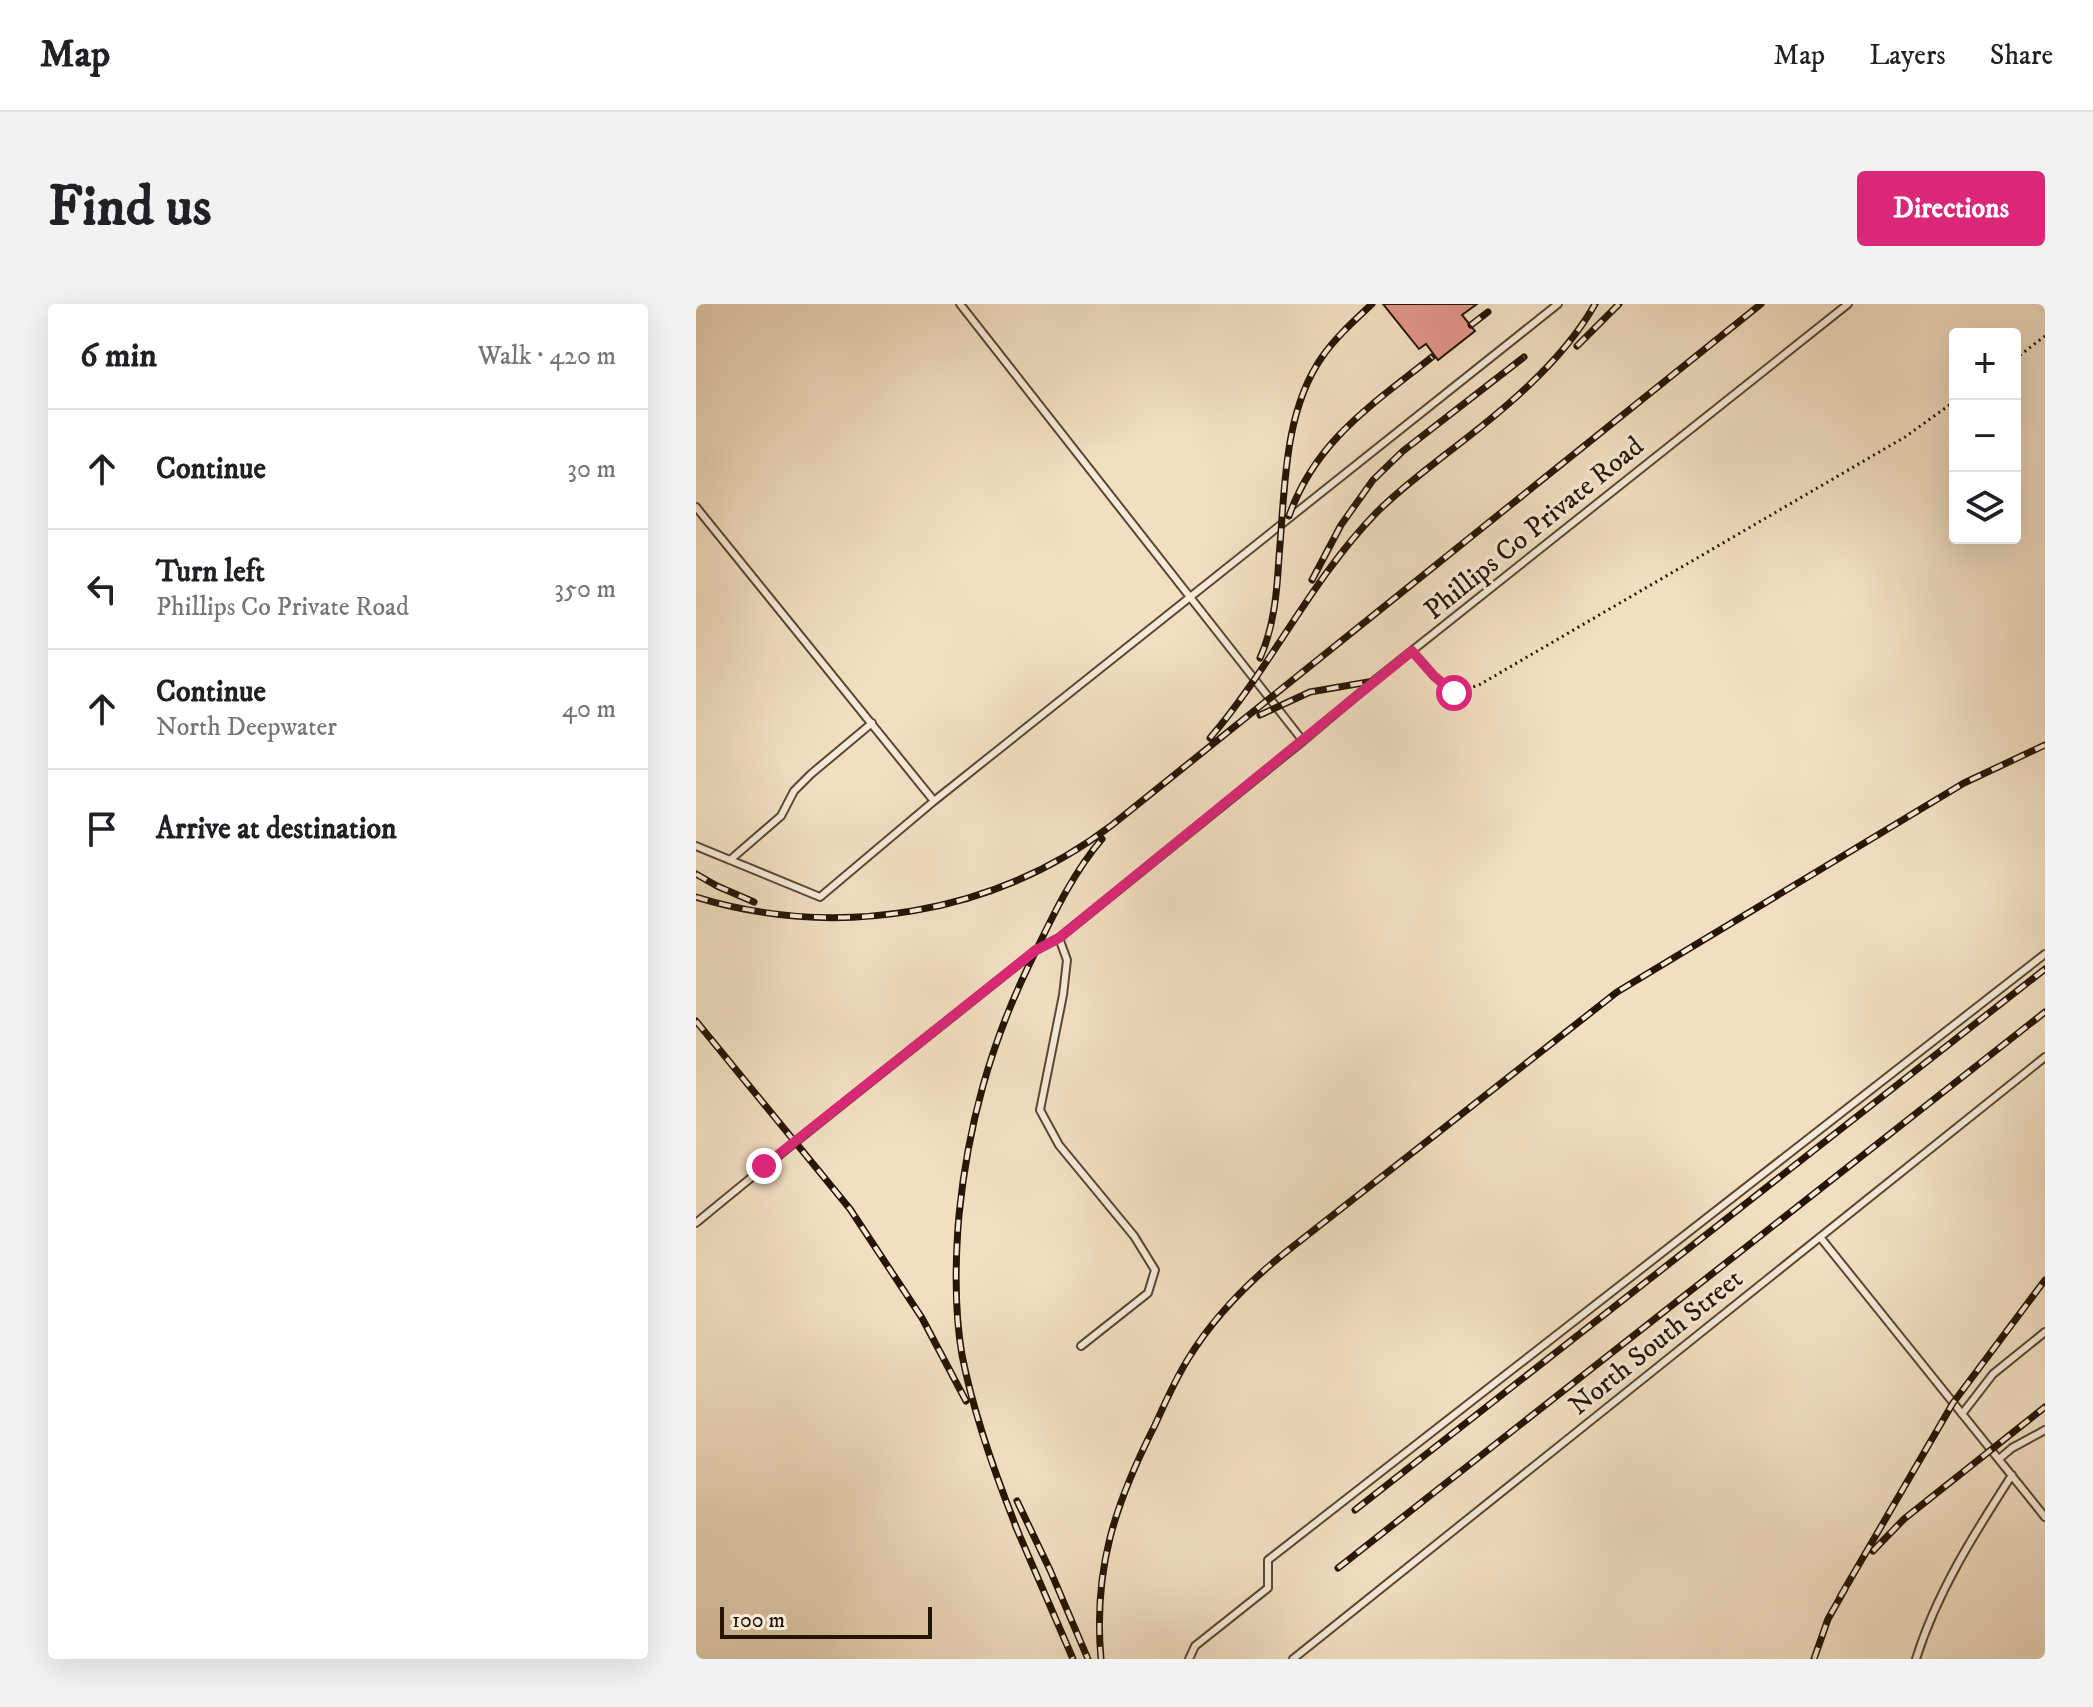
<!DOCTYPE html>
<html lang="en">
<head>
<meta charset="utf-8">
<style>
  body { margin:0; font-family:"IM FELL DW Pica",serif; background:#f2f2f2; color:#202124 }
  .controls { position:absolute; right:24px; top:24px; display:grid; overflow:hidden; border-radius:8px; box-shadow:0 8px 32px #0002 }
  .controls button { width:72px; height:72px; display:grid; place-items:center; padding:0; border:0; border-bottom:2px solid #e0e0e0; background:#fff; color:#202124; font:40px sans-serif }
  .scale { position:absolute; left:24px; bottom:20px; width:212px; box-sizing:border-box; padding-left:8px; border:4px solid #261504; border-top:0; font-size:22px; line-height:28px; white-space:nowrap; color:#261504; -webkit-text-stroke:6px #f7ead7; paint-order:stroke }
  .stop { position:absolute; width:24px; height:24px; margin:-18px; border:6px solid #db2777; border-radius:50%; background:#fff }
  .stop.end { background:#db2777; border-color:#fff; box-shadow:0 2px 8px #0008 }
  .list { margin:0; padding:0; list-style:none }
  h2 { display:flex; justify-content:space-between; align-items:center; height:104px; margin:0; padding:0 32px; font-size:34px }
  h2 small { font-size:26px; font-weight:400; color:#757577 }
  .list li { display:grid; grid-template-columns:52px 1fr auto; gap:24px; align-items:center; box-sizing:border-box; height:120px; padding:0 32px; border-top:2px solid #e0e0e0 }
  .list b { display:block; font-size:30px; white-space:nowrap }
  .list p { margin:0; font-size:26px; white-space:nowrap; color:#757577 }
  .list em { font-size:26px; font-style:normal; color:#757577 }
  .icon { flex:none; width:44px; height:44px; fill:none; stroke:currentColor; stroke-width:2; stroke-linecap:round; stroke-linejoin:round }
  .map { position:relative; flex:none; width:1349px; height:1355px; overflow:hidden; border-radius:8px }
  header { display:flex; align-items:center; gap:48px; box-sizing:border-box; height:112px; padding:0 40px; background:#fff; border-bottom:2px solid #e0e0e0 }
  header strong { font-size:38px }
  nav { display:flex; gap:44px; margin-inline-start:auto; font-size:28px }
  .intro { display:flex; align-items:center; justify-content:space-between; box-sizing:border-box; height:192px; padding:0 48px }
  h1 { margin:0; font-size:56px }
  .button { padding:20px 36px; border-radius:8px; background:#db2777; color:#fff; font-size:28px; font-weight:700 }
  main { display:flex; gap:48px; padding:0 48px }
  aside { flex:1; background:#fff; border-radius:8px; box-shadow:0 8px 32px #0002 }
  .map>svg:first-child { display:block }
</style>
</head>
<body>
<header>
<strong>Map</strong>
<nav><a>Map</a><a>Layers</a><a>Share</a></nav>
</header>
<div class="intro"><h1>Find us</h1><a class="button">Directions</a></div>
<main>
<aside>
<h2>6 min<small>Walk · 420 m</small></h2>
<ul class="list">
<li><svg class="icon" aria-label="ahead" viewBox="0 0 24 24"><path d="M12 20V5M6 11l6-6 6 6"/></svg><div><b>Continue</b></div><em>30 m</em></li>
<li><svg class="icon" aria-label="left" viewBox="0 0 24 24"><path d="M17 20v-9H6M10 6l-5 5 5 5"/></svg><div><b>Turn left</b><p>Phillips Co Private Road</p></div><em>350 m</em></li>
<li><svg class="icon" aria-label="ahead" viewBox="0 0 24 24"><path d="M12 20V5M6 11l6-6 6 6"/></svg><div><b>Continue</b><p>North Deepwater</p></div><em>40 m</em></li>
<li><svg class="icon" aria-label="arrive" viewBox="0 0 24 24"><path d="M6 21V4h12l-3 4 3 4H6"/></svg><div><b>Arrive at destination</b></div></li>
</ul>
</aside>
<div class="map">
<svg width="1349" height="1355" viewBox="0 0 1349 1355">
  <rect width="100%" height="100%" fill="#f2dfc2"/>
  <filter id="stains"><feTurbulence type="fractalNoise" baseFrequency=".0025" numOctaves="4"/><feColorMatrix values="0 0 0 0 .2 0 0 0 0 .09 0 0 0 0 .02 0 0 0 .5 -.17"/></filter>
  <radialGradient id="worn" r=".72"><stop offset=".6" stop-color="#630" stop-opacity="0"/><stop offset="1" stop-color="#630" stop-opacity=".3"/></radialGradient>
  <path fill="#e3958b" stroke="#261504" stroke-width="2" d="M 687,0 L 781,0 L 766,11 L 779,27 L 742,56 L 730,40 L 723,45 Z"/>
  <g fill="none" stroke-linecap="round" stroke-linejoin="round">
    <defs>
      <path id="lane" d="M 264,0 L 607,437
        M 0,203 L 238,497 L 124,593 L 0,542
        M 238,497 L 862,0
        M 34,556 L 85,512 L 98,487 L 115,470 L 176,419
        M 363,634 L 371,656 L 367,691 L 344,806 L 363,841 L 438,932 L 459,966 L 452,989 L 385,1042
        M 0,919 C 112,826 227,737 340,646 L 363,634 L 607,437 L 678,377 L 1152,0
        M 1124,933 L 1349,1213
        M 1266,1110 L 1297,1070 L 1349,1028
        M 1303,1155 L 1316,1144 L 1349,1126
        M 493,1355 L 499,1342 L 572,1284 L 572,1256 L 1349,650
        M 597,1355 L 1349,753
        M 1220,1355 C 1241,1288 1278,1230 1316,1171"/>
    </defs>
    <use href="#lane" stroke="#594834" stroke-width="10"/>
    <path stroke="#261504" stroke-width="3" stroke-dasharray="2 4" stroke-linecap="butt" d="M 1319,55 L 1349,32
      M 721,353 L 738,372 L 758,389 L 783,381 L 1209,133 L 1259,97"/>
    <use href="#lane" stroke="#f7ead7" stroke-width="6"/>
    <defs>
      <path id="rail" d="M 775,21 L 792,8
        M 881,42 L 923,0
        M 593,212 C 620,136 676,101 736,53
        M 616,276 L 645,221 L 677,176 L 707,147 L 828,53
        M 564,354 C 578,323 581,288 583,253 C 589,188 587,109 626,53 C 640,33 659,16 676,0
        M 564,411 L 614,388 L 678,377
        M 514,434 C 575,363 615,276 680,209 C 702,187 726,169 750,150 C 804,109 866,59 899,0
        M 0,570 L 21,582 L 58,598
        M 0,593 C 141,636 298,611 416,521 L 1065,0
        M 0,717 L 154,905 L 226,1014 L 270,1097
        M 321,1197 L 354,1266 L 392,1355
        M 659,1206 L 1349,665
        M 319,1221 L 377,1355
        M 323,1230 C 300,1173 278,1112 266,1051 C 258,1004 259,958 263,911 C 272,821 294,742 333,661 C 354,618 375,571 406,535
        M 1177,1247 L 1208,1215 L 1349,1103
        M 642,1264 L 1349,708
        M 1144,1293 L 1257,1099 L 1349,976
        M 405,1355 C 397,1265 419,1200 459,1121 C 469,1099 479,1076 492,1055 C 519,1011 554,976 595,944 L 921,688 L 1268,479 L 1349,441
        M 1118,1355 L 1132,1315 L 1149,1285"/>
    </defs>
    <use href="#rail" stroke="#261504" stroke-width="7"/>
    <use href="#rail" stroke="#f7ead7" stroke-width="4" stroke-dasharray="12" stroke-linecap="butt"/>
  </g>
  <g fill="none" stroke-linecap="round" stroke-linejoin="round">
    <path stroke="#db2777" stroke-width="10" d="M 68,862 L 340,646 L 363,634 L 716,347 L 738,372 L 758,389"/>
  </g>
  <g text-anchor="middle" stroke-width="6" stroke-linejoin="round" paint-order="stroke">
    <g font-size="28" fill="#261504" stroke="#f7ead7">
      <text transform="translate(837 223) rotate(-39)" y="10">Phillips Co Private Road</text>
      <text transform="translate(959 1037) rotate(-39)" y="10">North South Street</text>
    </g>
  </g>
  <rect width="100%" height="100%" filter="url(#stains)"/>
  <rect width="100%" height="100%" fill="url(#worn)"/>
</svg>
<div class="controls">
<button>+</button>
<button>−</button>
<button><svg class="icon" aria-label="layers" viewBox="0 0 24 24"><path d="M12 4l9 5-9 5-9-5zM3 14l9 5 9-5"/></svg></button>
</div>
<div class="scale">100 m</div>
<div class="stop" style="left:758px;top:389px"></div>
<div class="stop end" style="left:68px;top:862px"></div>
</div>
</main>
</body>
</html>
